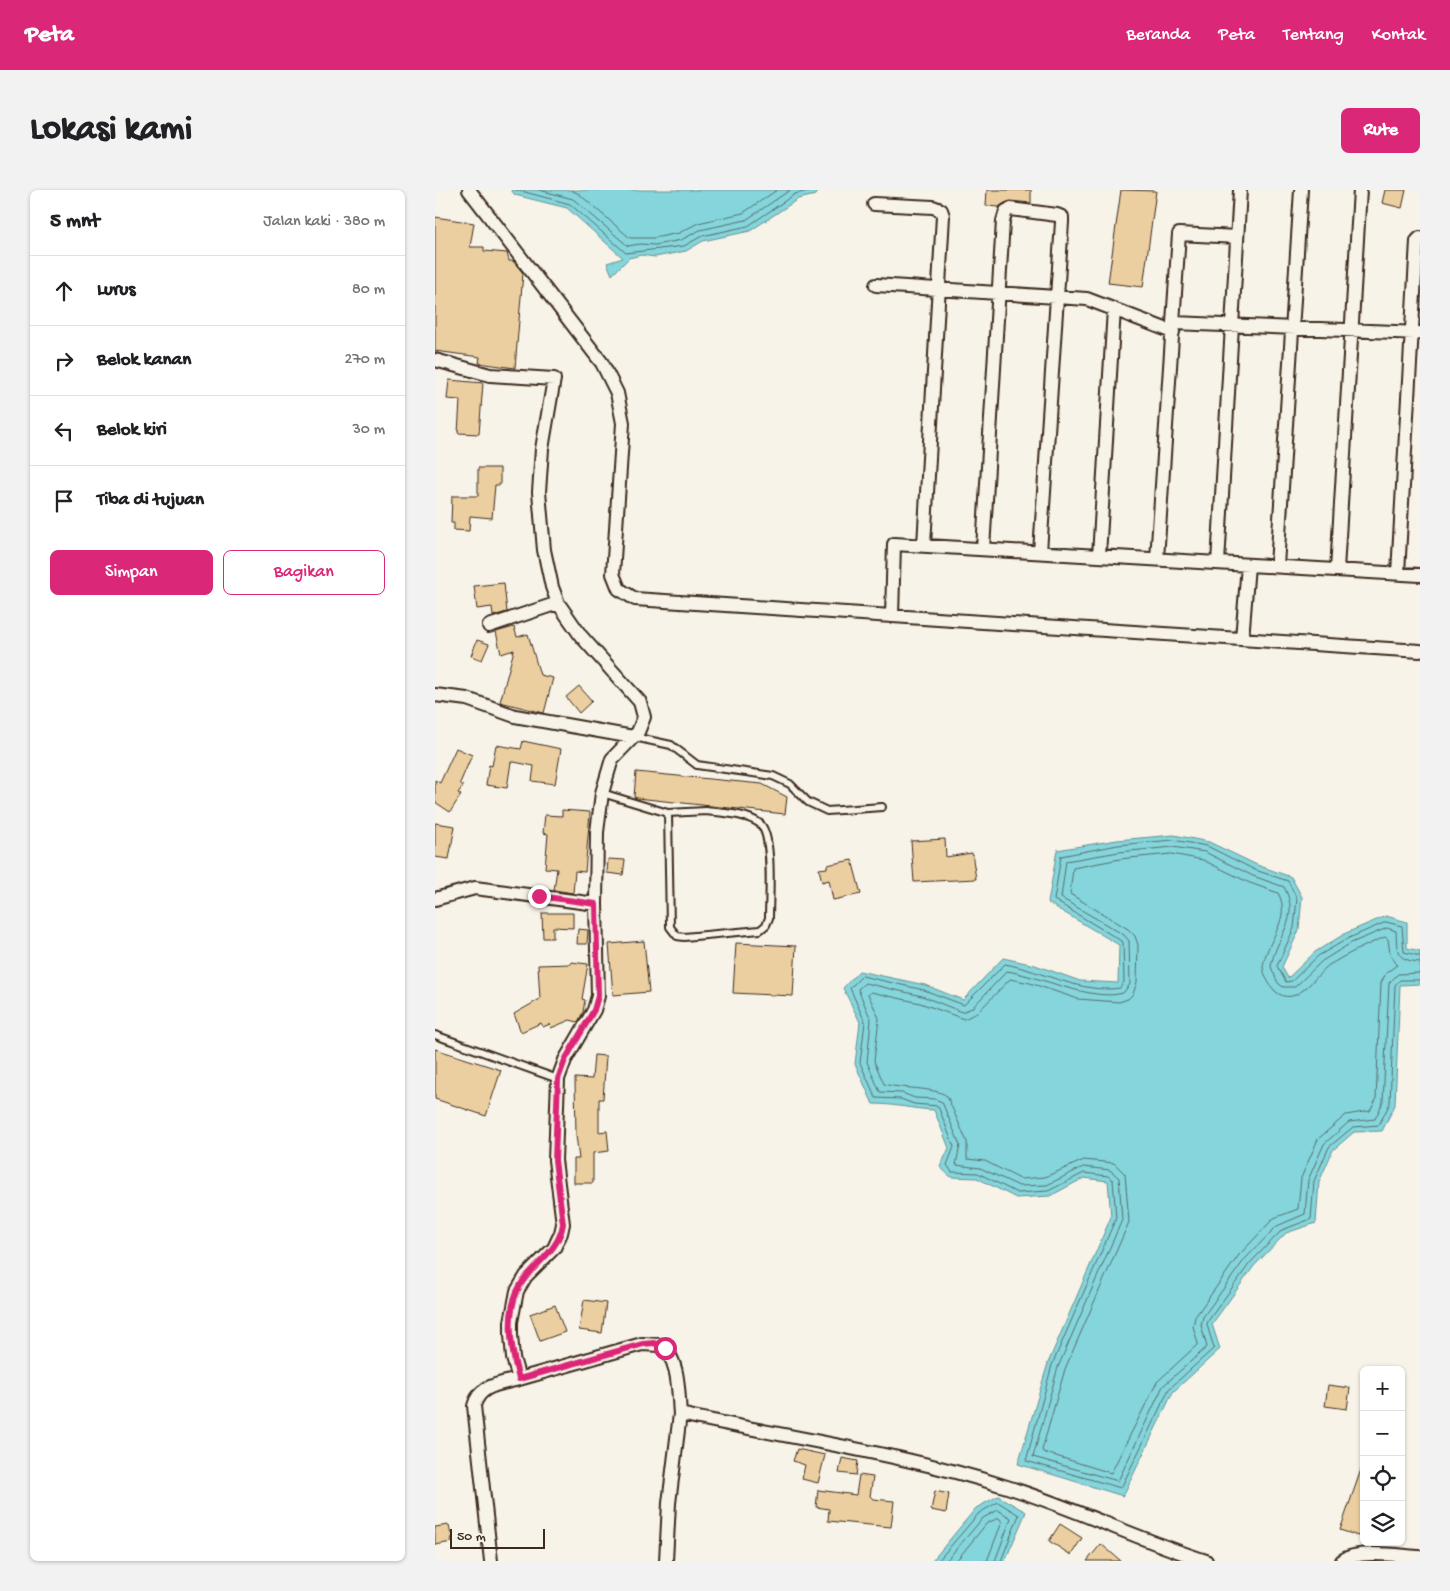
<!DOCTYPE html>
<html lang="id">
<head>
<meta charset="utf-8">
<style>
  body { margin:0; font-family:"Gochi Hand",sans-serif; background:#f2f2f2; color:#202124 }
  .controls { position:absolute; right:15px; bottom:15px; display:grid; overflow:hidden; border-radius:8px; box-shadow:0 1px 4px #0004 }
  .controls button { width:45px; height:45px; display:grid; place-items:center; padding:0; border:0; border-bottom:1px solid #e0e0e0; background:#fff; color:#202124; font:25px sans-serif }
  .scale { position:absolute; left:15px; bottom:12px; width:95px; box-sizing:border-box; padding-left:5px; border:2px solid #3b2a1e; border-top:0; font-size:14px; line-height:18px; white-space:nowrap; color:#3b2a1e; -webkit-text-stroke:4px #f7f3e8; paint-order:stroke }
  .stop { position:absolute; width:15px; height:15px; margin:-11px; border:4px solid #db2777; border-radius:50%; background:#fff }
  .stop.end { background:#db2777; border-color:#fff; box-shadow:0 1px 5px #0008 }
  .list { margin:0; padding:0; list-style:none }
  h2 { display:flex; justify-content:space-between; align-items:center; height:65px; margin:0; padding:0 20px; font-size:21px }
  h2 small { font-size:16px; font-weight:400; color:#757577 }
  .list li { display:grid; grid-template-columns:32px 1fr auto; gap:15px; align-items:center; box-sizing:border-box; height:70px; padding:0 20px; border-top:1px solid #e0e0e0 }
  .list b { display:block; font-size:19px; white-space:nowrap }
  .list em { font-size:16px; font-style:normal; color:#757577 }
  .actions { display:flex; gap:10px; padding:15px 20px }
  .actions a { flex:1; padding:11px 0; border:1px solid #db2777; border-radius:8px; text-align:center; font-size:18px; color:#db2777 }
  .actions .main { background:#db2777; color:#fff }
  .icon { flex:none; width:28px; height:28px; fill:none; stroke:currentColor; stroke-width:2; stroke-linecap:round; stroke-linejoin:round }
  .map { position:relative; flex:none; width:985px; height:1371px; overflow:hidden; border-radius:8px }
  header { display:flex; align-items:center; gap:30px; box-sizing:border-box; height:70px; padding:0 25px; background:#db2777; color:#fff }
  header strong { font-size:24px }
  nav { display:flex; gap:28px; margin-inline-start:auto; font-size:18px }
  .intro { display:flex; align-items:center; justify-content:space-between; box-sizing:border-box; height:120px; padding:0 30px }
  h1 { margin:0; font-size:35px }
  .button { padding:12px 22px; border-radius:8px; background:#db2777; color:#fff; font-size:18px; font-weight:700 }
  main { display:flex; gap:30px; padding:0 30px }
  aside { flex:1; background:#fff; border-radius:8px; box-shadow:0 1px 4px #0004 }
  .map>svg:first-child { display:block }
</style>
</head>
<body>
<header>
<strong>Peta</strong>
<nav><a>Beranda</a><a>Peta</a><a>Tentang</a><a>Kontak</a></nav>
</header>
<div class="intro"><h1>Lokasi kami</h1><a class="button">Rute</a></div>
<main>
<aside>
<h2>5 mnt<small>Jalan kaki · 380 m</small></h2>
<ul class="list">
<li><svg class="icon" aria-label="ahead" viewBox="0 0 24 24"><path d="M12 20V5M6 11l6-6 6 6"/></svg><div><b>Lurus</b></div><em>80 m</em></li>
<li><svg class="icon" aria-label="right" viewBox="0 0 24 24"><path d="M7 20v-9h11M14 6l5 5-5 5"/></svg><div><b>Belok kanan</b></div><em>270 m</em></li>
<li><svg class="icon" aria-label="left" viewBox="0 0 24 24"><path d="M17 20v-9H6M10 6l-5 5 5 5"/></svg><div><b>Belok kiri</b></div><em>30 m</em></li>
<li><svg class="icon" aria-label="arrive" viewBox="0 0 24 24"><path d="M6 21V4h12l-3 4 3 4H6"/></svg><div><b>Tiba di tujuan</b></div></li>
</ul>
<div class="actions"><a class="main">Simpan</a><a>Bagikan</a></div>
</aside>
<div class="map">
<svg width="985" height="1371" viewBox="0 0 985 1371">
  <rect width="100%" height="100%" fill="#f7f3e8"/>
  <filter id="ink" filterUnits="userSpaceOnUse"><feTurbulence type="fractalNoise" baseFrequency=".02" numOctaves="2"/><feDisplacementMap in="SourceGraphic" scale="10" xChannelSelector="R" yChannelSelector="G"/><feConvolveMatrix kernelMatrix="1 2 1 2 8 2 1 2 1" color-interpolation-filters="sRGB"/></filter>
  <g filter="url(#ink)">
    <path fill="#84d5dc" stroke="#679190" d="M 76,0 L 384,0 L 381,5 L 363,9 L 315,41 L 268,51 L 251,61 L 220,67 L 206,65 L 194,68 L 177,85 L 172,73 L 188,68 L 132,18 L 80,5 Z
      M 739,645 L 774,652 L 822,675 L 856,687 L 867,707 L 864,740 L 847,777 L 853,788 L 880,762 L 911,743 L 951,726 L 972,732 L 972,758 L 985,761 L 985,794 L 965,795 L 960,915 L 947,941 L 919,942 L 898,960 L 884,992 L 881,1033 L 851,1043 L 819,1076 L 777,1134 L 785,1159 L 738,1202 L 688,1306 L 583,1274 L 613,1173 L 676,1027 L 673,991 L 649,988 L 615,1006 L 581,1008 L 542,988 L 516,987 L 505,977 L 514,958 L 499,920 C 477,919 460,914 438,914 L 420,874 L 425,832 L 408,798 L 424,781 L 490,795 L 528,810 L 568,768 L 600,775 L 645,791 L 683,793 L 684,755 L 613,713 L 622,660 L 682,650 Z
      M 563,1306 L 591,1322 L 570,1371 L 497,1371 L 541,1318 Z"/>
    <g fill="none" stroke-linecap="round" stroke-linejoin="round">
      <path stroke="#586e6a" stroke-width="1" d="M 82,0 L 135,14 L 191,63 L 249,56 L 267,46 L 313,36 L 360,4 L 378,0
        M 104,0 L 138,9 L 193,56 L 205,54 L 220,55 L 246,50 L 265,40 L 311,30 L 355,0
        M 136,0 L 144,4 L 195,48 L 219,48 L 244,43 L 263,33 L 308,23 L 342,0
        M 737,664 L 768,670 L 815,693 L 843,703 C 858,729 830,752 828,777 C 829,785 834,795 840,801 C 861,820 880,785 894,775 C 912,764 931,755 950,747 L 953,749 L 955,764 L 962,775 L 951,783 L 946,793 L 941,910 L 935,921 L 911,925 L 883,949 L 866,988 L 863,1019 L 839,1028 L 804,1065 L 760,1127 L 758,1136 L 763,1154 L 722,1192 L 676,1283 L 608,1262 L 607,1260 L 630,1179 L 694,1032 L 690,984 L 679,973 L 649,970 L 610,987 L 585,989 L 550,971 L 532,969 L 532,952 L 512,906 C 500,897 464,899 449,894 L 439,871 L 444,828 L 433,804 L 436,802 L 485,813 L 529,829 L 542,823 L 575,789 L 595,793 L 643,809 L 684,812 L 693,809 L 698,804 L 702,792 L 703,755 L 700,746 L 693,739 L 635,704 L 638,678 L 685,669 Z
        M 985,766 L 969,762 L 967,736 L 951,732 L 914,748 L 883,766 L 857,791 L 851,792 L 842,776 L 859,738 L 862,709 L 853,691 L 820,680 L 772,656 L 738,650 L 683,655 L 626,666 L 619,710 L 688,752 L 689,792 L 685,798 C 646,804 608,781 570,774 L 529,815 L 489,800 L 427,786 L 415,798 L 430,832 L 425,873 L 441,908 L 466,909 L 479,914 L 503,916 L 519,957 L 512,975 L 517,982 L 543,983 L 582,1003 L 613,1001 L 649,983 L 673,986 L 678,990 L 681,1028 L 617,1175 L 591,1271 L 686,1298 L 734,1199 L 779,1158 L 772,1135 L 773,1131 L 815,1073 L 847,1040 L 876,1029 L 879,991 L 894,957 L 918,937 L 944,935 L 955,913 L 960,795 L 965,790 L 985,790
        M 985,772 C 960,770 962,762 961,741 L 952,738 L 916,753 L 887,771 L 860,797 L 848,797 L 843,793 L 836,777 C 840,747 867,729 849,697 L 818,686 L 770,662 L 738,657 L 684,662 L 631,671 L 626,708 L 689,745 L 694,751 L 695,794 L 688,803 C 658,812 604,786 572,781 L 537,818 L 527,822 L 487,806 L 430,793 L 423,799 L 436,830 L 432,872 L 445,902 L 467,903 L 480,908 L 500,909 L 507,912 L 525,955 L 521,975 L 545,978 L 584,996 L 612,995 L 648,977 L 675,980 L 684,988 L 687,1030 L 623,1177 L 598,1267 L 683,1291 L 728,1196 L 772,1157 L 766,1135 L 768,1127 L 810,1069 L 842,1036 L 870,1024 L 873,990 L 889,954 L 914,932 L 940,929 L 948,912 L 954,793 L 963,784 L 985,783
        M 503,1371 L 544,1323 L 563,1312 L 584,1325 L 566,1371
        M 511,1371 L 548,1328 L 563,1320 L 576,1328 L 560,1371
        M 521,1371 L 552,1333 L 564,1328 L 567,1332 L 552,1371"/>
    </g>
    <path fill="#eccfa0" stroke="#3b2a1e" d="M 552,0 L 596,0 L 596,13 L 575,11 L 564,17 L 551,16 Z
      M 686,0 L 721,1 L 708,97 L 673,93 Z
      M 950,0 L 971,0 L 967,18 L 947,13 Z
      M 0,27 L 39,33 L 35,57 L 49,57 L 49,61 L 72,63 L 74,71 L 78,71 L 88,83 L 80,178 L 44,173 L 45,167 L 0,161 Z
      M 14,190 L 48,193 L 44,244 L 23,243 L 25,210 L 12,209 Z
      M 43,278 L 65,278 L 65,295 L 60,295 L 57,328 L 35,326 L 34,341 L 19,340 L 19,333 L 16,333 L 17,306 L 43,306 Z
      M 69,393 L 72,422 L 58,426 L 57,417 L 42,419 L 39,396 Z
      M 79,437 L 82,447 L 93,444 L 105,485 L 118,488 L 109,523 L 65,512 L 79,460 L 66,464 L 61,442 Z
      M 42,450 L 54,454 L 47,470 L 36,466 Z
      M 144,496 L 157,511 L 144,523 L 131,507 Z
      M 88,551 L 126,559 L 120,594 L 97,591 L 99,576 L 79,572 L 76,572 L 72,598 L 51,595 L 54,575 L 57,576 L 61,555 L 86,559 Z
      M 21,558 L 37,565 L 25,593 L 28,596 L 23,603 L 26,605 L 15,622 L 0,612 L 0,590 L 5,593 Z
      M 201,582 L 327,594 L 352,607 L 350,624 L 202,608 L 199,607 Z
      M 127,620 L 155,622 L 150,682 L 140,681 L 138,703 L 119,700 L 122,679 L 110,678 L 113,644 L 108,643 L 110,625 L 127,626 Z
      M 0,633 L 20,636 L 14,669 L 0,667 Z
      M 510,649 L 511,667 L 537,663 L 541,689 L 479,692 L 476,651 Z
      M 173,669 L 190,670 L 188,685 L 172,683 Z
      M 417,670 L 426,704 L 398,710 L 394,690 L 387,692 L 384,679 L 392,678 L 392,675 Z
      M 107,723 L 138,723 L 138,738 L 118,737 L 118,748 L 108,748 Z
      M 143,739 L 153,740 L 152,754 L 142,754 Z
      M 209,751 L 214,802 L 178,805 L 174,754 Z
      M 301,753 L 361,756 L 358,806 L 298,803 Z
      M 136,772 L 153,774 L 147,809 L 150,810 L 148,822 L 143,832 L 135,830 L 116,838 L 115,834 L 108,837 L 106,833 L 86,842 L 79,824 L 105,809 L 103,775 L 136,774 Z
      M 0,859 L 66,880 L 51,926 L 0,909 Z
      M 159,865 L 171,866 L 168,909 L 164,909 L 164,942 L 172,941 L 174,961 L 158,963 L 158,993 L 139,993 L 139,969 L 144,969 L 141,945 L 140,888 L 157,889 Z
      M 149,1110 L 171,1113 L 167,1143 L 144,1140 Z
      M 120,1115 L 130,1142 L 105,1151 L 95,1124 Z
      M 893,1195 L 915,1198 L 912,1219 L 890,1216 Z
      M 362,1259 L 390,1265 L 383,1293 L 367,1289 L 370,1275 L 358,1271 Z
      M 407,1268 L 423,1271 L 421,1285 L 404,1283 Z
      M 928,1274 L 929,1274 L 929,1348 L 905,1340 Z
      M 424,1285 L 438,1287 L 435,1306 L 438,1309 L 459,1311 L 456,1337 L 393,1331 L 394,1319 L 381,1317 L 383,1300 L 421,1305 Z
      M 500,1301 L 514,1304 L 511,1323 L 496,1320 Z
      M 625,1334 L 647,1348 L 636,1365 L 614,1351 Z
      M 14,1335 L 17,1352 L 0,1355 L 0,1337 Z
      M 666,1354 L 686,1371 L 652,1371 Z"/>
    <g fill="none" stroke-linecap="round" stroke-linejoin="round">
      <defs>
        <path id="lane" d="M 199,547 L 236,555 L 262,575 L 338,586 L 355,594 L 373,612 L 392,621 L 447,617
          M 167,603 L 233,623
          M 271,621 C 287,623 309,623 324,633 C 339,643 334,709 334,728 L 331,735 L 325,740 L 249,747 L 242,746 L 235,737 L 233,623 Z
          M 0,845 L 123,889"/>
        <path id="street" d="M 34,0 L 167,173 L 182,203 L 188,233 L 178,384 L 184,399 L 200,409 L 985,461
          M 439,14 L 498,17 L 506,20 L 508,26 L 489,355
          M 441,95 L 652,109 L 738,142
          M 739,133 L 985,143
          M 0,170 L 55,185 L 119,189 L 107,259 L 104,302 L 109,360 L 117,397 L 123,413 L 146,446 L 205,512 L 209,527 L 203,542 L 177,569 L 167,603 L 162,642 L 161,714 L 163,806 L 159,820 L 130,870 L 123,889 L 120,970 L 128,1034 L 126,1043 L 119,1058 L 91,1086 L 82,1101 L 76,1132 L 76,1145 L 78,1168 L 84,1189 C 65,1194 44,1195 39,1216 L 56,1371
          M 548,359 L 568,31 L 571,21 L 575,19 L 622,25 L 627,27 L 627,32 L 605,362
          M 664,366 L 679,119
          M 722,369 L 744,44 L 802,47
          M 783,373 L 805,0
          M 842,376 L 866,0
          M 902,380 L 925,0
          M 963,383 L 982,51 L 985,48
          M 457,426 L 459,354 L 985,385
          M 54,436 L 123,413
          M 807,449 L 813,375
          M 0,505 L 32,509 L 80,526 L 198,547
          M 0,709 L 40,698 L 161,714
          M 84,1189 L 207,1154 L 225,1155 C 245,1168 243,1203 245,1224 C 354,1248 466,1263 572,1297 C 640,1318 704,1350 771,1371
          M 231,1371 L 234,1313 L 245,1224
          M 907,1371 C 923,1359 965,1366 985,1367"/>
      </defs>
      <use href="#lane" stroke="#3b2a1e" stroke-width="10"/>
      <use href="#street" stroke="#3b2a1e" stroke-width="16"/>
      <use href="#lane" stroke="#f7f3e8" stroke-width="6"/>
      <use href="#street" stroke="#f7f3e8" stroke-width="12"/>
    </g>
  </g>
  <g fill="none" stroke-linecap="round" stroke-linejoin="round" filter="url(#ink)">
    <path stroke="#db2777" stroke-width="6" d="M 104,706 L 161,714 L 163,806 L 159,820 L 130,870 L 123,889 L 120,970 L 128,1034 C 124,1058 107,1068 92,1086 C 68,1113 75,1157 84,1189 L 208,1154 L 219,1153 L 230,1158"/>
  </g>
</svg>
<div class="controls">
<button>+</button>
<button>−</button>
<button><svg class="icon" aria-label="locate" viewBox="0 0 24 24"><circle cx="12" cy="12" r="6"/><path d="M12 2v4M12 18v4M2 12h4M18 12h4"/></svg></button>
<button><svg class="icon" aria-label="layers" viewBox="0 0 24 24"><path d="M12 4l9 5-9 5-9-5zM3 14l9 5 9-5"/></svg></button>
</div>
<div class="scale">50 m</div>
<div class="stop" style="left:230px;top:1158px"></div>
<div class="stop end" style="left:104px;top:706px"></div>
</div>
</main>
</body>
</html>
